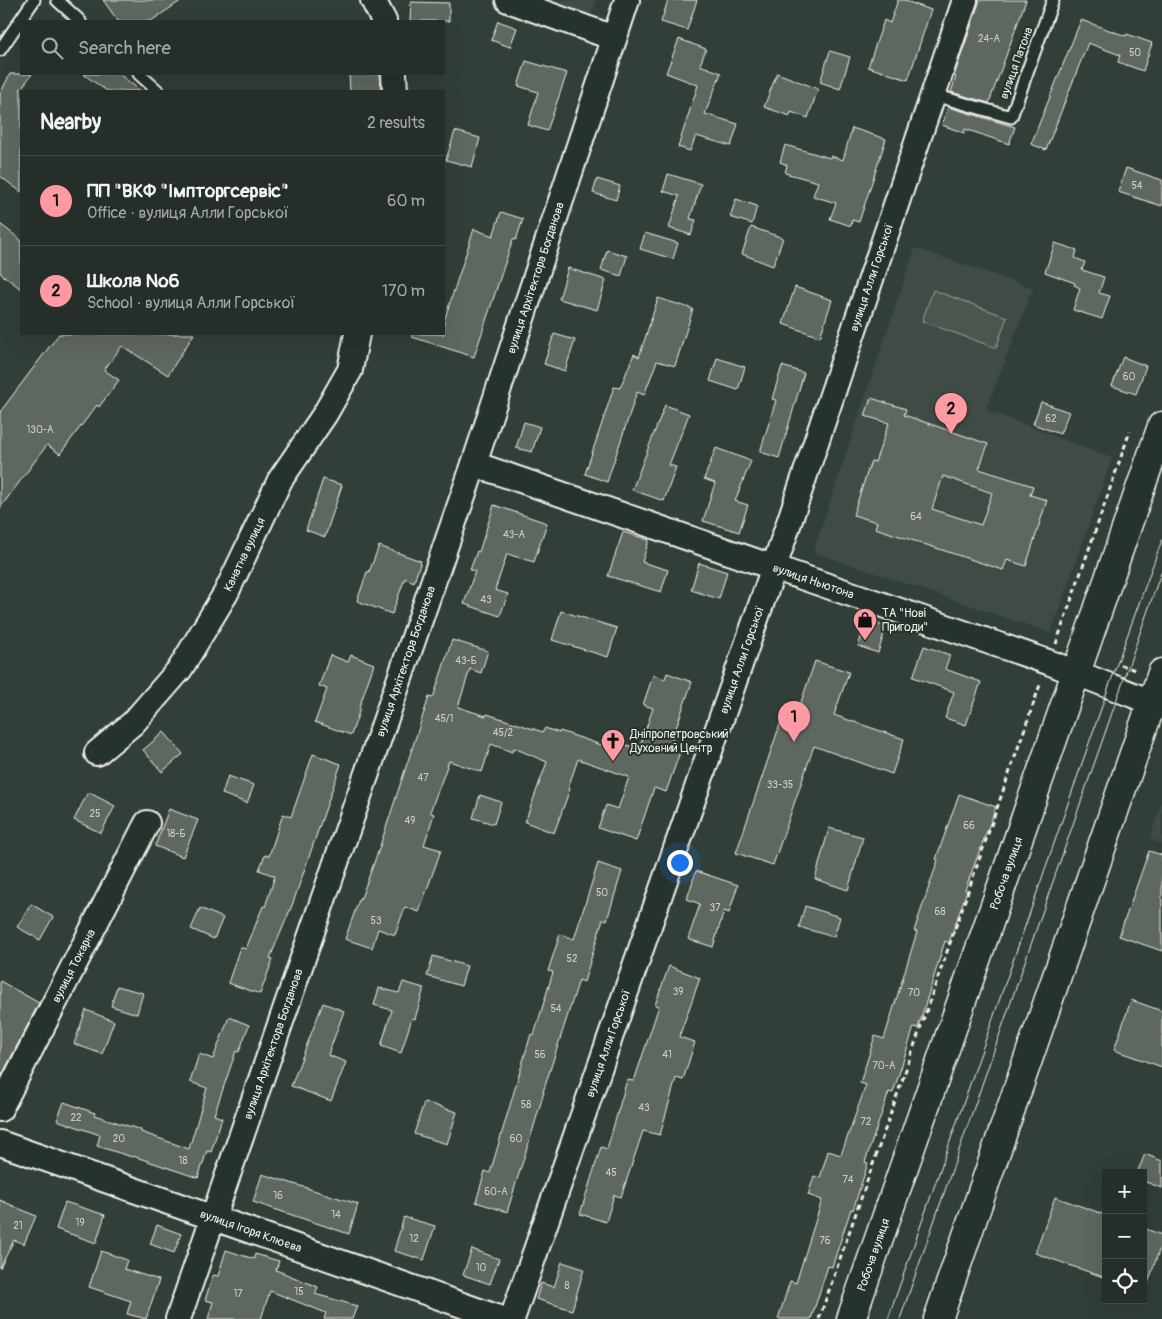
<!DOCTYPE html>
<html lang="en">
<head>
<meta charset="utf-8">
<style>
  body { margin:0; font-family:Pangolin,sans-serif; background:#323a36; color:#f1f3f6 }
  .controls { position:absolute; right:15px; bottom:15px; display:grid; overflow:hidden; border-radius:0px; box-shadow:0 5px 20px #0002 }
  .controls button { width:45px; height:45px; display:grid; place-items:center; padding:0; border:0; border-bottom:1px solid #424a47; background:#262e2a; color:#f1f3f6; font:25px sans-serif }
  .you { position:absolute; left:679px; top:862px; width:18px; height:18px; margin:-12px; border:4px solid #fff; border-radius:50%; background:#1a73e8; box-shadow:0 0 0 8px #1a73e833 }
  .badge { display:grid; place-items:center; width:32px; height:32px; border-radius:50%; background:#ff9aa2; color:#111; font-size:16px; font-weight:700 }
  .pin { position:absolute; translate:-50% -41px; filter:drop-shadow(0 1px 2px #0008) }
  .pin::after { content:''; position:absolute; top:26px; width:18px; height:15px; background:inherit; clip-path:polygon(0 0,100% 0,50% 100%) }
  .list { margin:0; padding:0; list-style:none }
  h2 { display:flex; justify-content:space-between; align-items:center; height:65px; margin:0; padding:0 20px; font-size:21px }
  h2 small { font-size:16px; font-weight:400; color:#a4a8a8 }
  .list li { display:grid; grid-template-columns:32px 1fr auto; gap:15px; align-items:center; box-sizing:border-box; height:90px; padding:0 20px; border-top:1px solid #424a47 }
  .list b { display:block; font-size:19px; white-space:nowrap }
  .list p { margin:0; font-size:16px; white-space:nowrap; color:#a4a8a8 }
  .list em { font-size:16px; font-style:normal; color:#a4a8a8 }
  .icon { flex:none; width:28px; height:28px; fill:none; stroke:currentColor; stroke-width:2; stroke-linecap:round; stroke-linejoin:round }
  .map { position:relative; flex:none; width:1162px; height:1319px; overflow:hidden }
  .search { position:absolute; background:#262e2a; box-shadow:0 5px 20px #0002; left:20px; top:20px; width:425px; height:55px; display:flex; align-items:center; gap:12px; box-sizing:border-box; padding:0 18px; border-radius:0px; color:#a4a8a8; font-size:19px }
  .panel { position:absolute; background:#262e2a; box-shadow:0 5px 20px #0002; left:20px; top:90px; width:425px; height:245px; border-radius:0px }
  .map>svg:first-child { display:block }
</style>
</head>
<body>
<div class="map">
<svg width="1162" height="1319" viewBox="0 0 1162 1319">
  <rect width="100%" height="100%" fill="#323e38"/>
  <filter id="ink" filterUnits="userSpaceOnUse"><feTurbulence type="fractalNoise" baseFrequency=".02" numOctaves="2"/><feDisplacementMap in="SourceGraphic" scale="10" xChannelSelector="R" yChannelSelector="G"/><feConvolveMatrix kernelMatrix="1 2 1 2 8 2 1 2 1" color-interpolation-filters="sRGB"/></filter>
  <g filter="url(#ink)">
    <path fill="#404b44" d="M 539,0 L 597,0 L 590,18 Z
      M 915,248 L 1033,288 L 986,410 L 1112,458 L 1051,633 L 813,552 Z
      M 1162,800 L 1162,844 L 1150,839 Z"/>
    <path fill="#4c564f" stroke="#a0a49c" d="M 933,290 L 1007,317 L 996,348 L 922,321 Z"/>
    <path fill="#5f6861" stroke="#f4f1e8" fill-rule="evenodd" d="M 103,0 L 182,0 L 151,21 L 118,21 Z
      M 668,0 L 697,0 L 687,30 L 661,22 Z
      M 898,0 L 903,0 L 931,10 L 908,80 L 868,67 L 884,20 L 890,23 Z
      M 980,0 L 1026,0 L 989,103 L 951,92 L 956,77 L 954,76 Z
      M 411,2 L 449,3 L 449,21 L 410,21 Z
      M 1081,20 L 1126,36 L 1127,34 L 1152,43 L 1143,71 L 1118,62 L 1120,55 L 1088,43 L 1046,150 L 1031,144 Z
      M 498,21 L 517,28 L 510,47 L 491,40 Z
      M 679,39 L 706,49 L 700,65 L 721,73 L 705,114 L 738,124 L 731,146 L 696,136 L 690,151 L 678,147 L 698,85 L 666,73 Z
      M 830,51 L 850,57 L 840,89 L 820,82 Z
      M 526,61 L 567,73 L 547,131 L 528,125 L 538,92 L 518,86 Z
      M 777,73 L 818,89 L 808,118 L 791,112 L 790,116 L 764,107 Z
      M 10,74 L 32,74 L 20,90 L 21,90 L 21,192 L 0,176 L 0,94 Z
      M 83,74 L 119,74 L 141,91 L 107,91 Z
      M 349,74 L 380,74 L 381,91 L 350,91 Z
      M 948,107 L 1015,127 L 1009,144 L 965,129 L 964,133 L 942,125 Z
      M 852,128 L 886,139 L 859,222 L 852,220 L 851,226 L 830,219 L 836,203 L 813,196 L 818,182 L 785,173 L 787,165 L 780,162 L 785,145 L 830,158 L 831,156 L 843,160 Z
      M 455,131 L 480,138 L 472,167 L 446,160 Z
      M 1126,168 L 1162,180 L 1162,206 L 1118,192 Z
      M 668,174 L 701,184 L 690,219 L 696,220 L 691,235 L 669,228 L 679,196 L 663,191 Z
      M 597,179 L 620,186 L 616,200 L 593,193 Z
      M 736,199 L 757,206 L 752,224 L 730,217 Z
      M 501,212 L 523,219 L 516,240 L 513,239 L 474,357 L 412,337 L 412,334 L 444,334 L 444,321 L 474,229 L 493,236 Z
      M 0,224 L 21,240 L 21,289 L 0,273 Z
      M 751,227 L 783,238 L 773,266 L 742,254 Z
      M 645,233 L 678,243 L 673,259 L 640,249 Z
      M 1055,243 L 1077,250 L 1075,258 L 1085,262 L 1082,270 L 1104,277 L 1099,293 L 1110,296 L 1102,319 L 1073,310 L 1080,288 L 1074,285 L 1075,283 L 1045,272 Z
      M 607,250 L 627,256 L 621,276 L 601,270 Z
      M 568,268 L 606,280 L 597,310 L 559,299 Z
      M 795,287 L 832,300 L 820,337 L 783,324 Z
      M 658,298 L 693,309 L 675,366 L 657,361 L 644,395 L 637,392 L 607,482 L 585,474 L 614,387 L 620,388 L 634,354 L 639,357 Z
      M 59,334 L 194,334 L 168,375 L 122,346 L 104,370 L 119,380 L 99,407 L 97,405 L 60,454 L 47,445 L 0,508 L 0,412 Z
      M 554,334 L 575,340 L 565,371 L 544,364 Z
      M 1123,357 L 1146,366 L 1136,394 L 1112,386 Z
      M 717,358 L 745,367 L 738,390 L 710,381 Z
      M 782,366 L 804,373 L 779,458 L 760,452 L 776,400 L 772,399 Z
      M 871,398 L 906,409 L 904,415 L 988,444 L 979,469 L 1033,486 L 1030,495 L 1047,500 L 1026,566 L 1007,560 L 1003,570 L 875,528 L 877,522 L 853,515 L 871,461 L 875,462 L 889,423 L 865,416 ZM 943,476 L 992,493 L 981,525 L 932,509 Z
      M 1041,402 L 1069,412 L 1060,434 L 1033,424 Z
      M 665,405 L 689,414 L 669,465 L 676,467 L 664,501 L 632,490 Z
      M 524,422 L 540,427 L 532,452 L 516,448 Z
      M 716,448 L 751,461 L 735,501 L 748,505 L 739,532 L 703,521 L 715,483 L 704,479 Z
      M 323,479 L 342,485 L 325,537 L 306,530 Z
      M 494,505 L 547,523 L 534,562 L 507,554 L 495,590 L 508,594 L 500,616 L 464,604 L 475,571 L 470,570 L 477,551 L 479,552 Z
      M 623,532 L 649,540 L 642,562 L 668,570 L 661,592 L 608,576 Z
      M 379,546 L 421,561 L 414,582 L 405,578 L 392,614 L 357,601 L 367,572 L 369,572 Z
      M 699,563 L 727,572 L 719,599 L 691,590 Z
      M 561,611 L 617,628 L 608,657 L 552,640 Z
      M 867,620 L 886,627 L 878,653 L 858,646 Z
      M 452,640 L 488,651 L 481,673 L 470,669 L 458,707 L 486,716 L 487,714 L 543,732 L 545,728 L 559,733 L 560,731 L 607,747 L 609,739 L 639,749 L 653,708 L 643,705 L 653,675 L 665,679 L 667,673 L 692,682 L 669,748 L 680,752 L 666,792 L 654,788 L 636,841 L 598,828 L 606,805 L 618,809 L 629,777 L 578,759 L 568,788 L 570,789 L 554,833 L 525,822 L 547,762 L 514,748 L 512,752 L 491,744 L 482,772 L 449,761 L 430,812 L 434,814 L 424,845 L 441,850 L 419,912 L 405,907 L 395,935 L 378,929 L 372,948 L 345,939 L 360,897 L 361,898 L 378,852 L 429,697 L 433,698 Z
      M 924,646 L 950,655 L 945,669 L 981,682 L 966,725 L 945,718 L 954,692 L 913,677 Z
      M 330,655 L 348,662 L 351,655 L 374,664 L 359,708 L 360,709 L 351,735 L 315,722 L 327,689 L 319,686 Z
      M 815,661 L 849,672 L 834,715 L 904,739 L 892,774 L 814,746 L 773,865 L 736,853 L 787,704 L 799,708 Z
      M 164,732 L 183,754 L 162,772 L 143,750 Z
      M 313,754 L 341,764 L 293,903 L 270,958 L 273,959 L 260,994 L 228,983 L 240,947 L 246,949 L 263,906 L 265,907 L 275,876 L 259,870 L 265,855 L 269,856 L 283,814 L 291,817 Z
      M 228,776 L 254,785 L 247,803 L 222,794 Z
      M 88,792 L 115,806 L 101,833 L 74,820 Z
      M 959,794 L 996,807 L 965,890 L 967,891 L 949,943 L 945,941 L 918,1028 L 914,1027 L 893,1093 L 889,1092 L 865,1162 L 868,1163 L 853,1210 L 851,1209 L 832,1267 L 828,1266 L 811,1319 L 778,1319 L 790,1281 L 796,1283 L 822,1200 L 808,1195 L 814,1176 L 820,1178 L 828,1151 L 841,1155 L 866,1085 L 860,1083 L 875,1036 L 884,1039 L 917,932 L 914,931 L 938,860 L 936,859 Z
      M 480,795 L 501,802 L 494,824 L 473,818 Z
      M 169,809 L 198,820 L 183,857 L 155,846 Z
      M 829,828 L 863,837 L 848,890 L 815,879 Z
      M 1149,851 L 1162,855 L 1162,951 L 1119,936 Z
      M 598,863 L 622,871 L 607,920 L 603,919 L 584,982 L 579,980 L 543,1092 L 544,1092 L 534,1126 L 507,1212 L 476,1202 L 485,1171 L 490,1173 L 531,1034 L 534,1035 L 553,972 L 548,971 L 560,934 L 574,939 Z
      M 696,871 L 738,885 L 729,913 L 724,911 L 713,947 L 688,939 L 700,904 L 687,899 Z
      M 31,904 L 53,917 L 40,940 L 17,927 Z
      M 805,906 L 840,917 L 834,937 L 799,927 Z
      M 200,908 L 223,918 L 214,939 L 191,929 Z
      M 433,956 L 467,966 L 461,986 L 427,976 Z
      M 669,966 L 700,978 L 679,1037 L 695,1042 L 683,1080 L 676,1078 L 660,1135 L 643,1131 L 621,1197 L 614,1195 L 606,1222 L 580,1214 L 601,1147 L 607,1149 L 627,1080 L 634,1081 L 659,1006 L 655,1005 Z
      M 0,981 L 39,1003 L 0,1079 Z
      M 403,982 L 424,988 L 415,1019 L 412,1018 L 401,1053 L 381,1046 L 392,1010 L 374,1005 L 379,988 L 399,993 Z
      M 117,986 L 143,993 L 137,1014 L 111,1006 Z
      M 1131,1000 L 1162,1011 L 1162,1067 L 1114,1050 Z
      M 323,1003 L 344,1011 L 328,1055 L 346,1062 L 331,1101 L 291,1086 Z
      M 86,1010 L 114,1021 L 102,1054 L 74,1044 Z
      M 229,1017 L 249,1025 L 239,1052 L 236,1051 L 214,1115 L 222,1118 L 211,1152 L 207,1151 L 198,1178 L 133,1156 L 132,1157 L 97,1146 L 100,1135 L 57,1120 L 64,1102 L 95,1113 L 94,1115 L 141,1130 L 141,1132 L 189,1149 L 207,1088 L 190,1082 L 199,1054 L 213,1059 Z
      M 424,1102 L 457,1112 L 447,1144 L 414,1134 Z
      M 1145,1154 L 1162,1161 L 1162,1188 L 1143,1181 L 1143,1173 L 1137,1173 Z
      M 262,1174 L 358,1204 L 349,1234 L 253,1202 Z
      M 1055,1197 L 1106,1215 L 1106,1278 L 1035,1253 Z
      M 0,1200 L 36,1216 L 24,1244 L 14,1240 L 0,1268 Z
      M 65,1202 L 105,1215 L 96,1243 L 56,1229 Z
      M 404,1217 L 435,1226 L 424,1260 L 394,1251 Z
      M 157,1225 L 181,1234 L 174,1253 L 150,1244 Z
      M 1143,1228 L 1162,1235 L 1162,1242 L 1146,1289 L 1143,1288 Z
      M 472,1249 L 499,1259 L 490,1284 L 463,1275 Z
      M 226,1250 L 254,1259 L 255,1254 L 279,1261 L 276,1270 L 318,1287 L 315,1294 L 357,1306 L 352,1319 L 324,1319 L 326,1313 L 270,1291 L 261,1319 L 208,1319 L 213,1302 L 205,1300 L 213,1275 L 218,1276 Z
      M 101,1251 L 127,1260 L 124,1269 L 159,1280 L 146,1319 L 127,1314 L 131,1301 L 89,1287 Z
      M 562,1262 L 584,1269 L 572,1310 L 536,1299 L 541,1283 L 554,1287 Z"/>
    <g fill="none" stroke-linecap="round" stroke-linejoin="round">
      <defs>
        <path id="service" d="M 57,0 L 80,21
          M 0,50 L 34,0
          M 139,74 L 158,91
          M 934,95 L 1011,117 L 1053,0"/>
        <g id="minor">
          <path d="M 373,0 L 384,21"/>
          <path d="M 508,0 L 614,38"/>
          <path d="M 394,74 L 395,91"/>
          <path id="s1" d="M 474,464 L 1048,662 L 1151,702"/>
          <path id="s2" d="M 97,753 L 133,723 L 180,669 L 226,593 L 280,480 L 325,414 L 350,370 L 357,334"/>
          <path id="s3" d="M 0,1109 L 147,823"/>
          <path id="s4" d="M 0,1143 L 502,1319"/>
          <path id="s5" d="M 178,1319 L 474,464 L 627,0"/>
          <path id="s6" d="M 512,1319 L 772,573 L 965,0"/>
        </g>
        <g id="primary">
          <path id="s7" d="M 851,1319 L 1162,426"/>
          <path d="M 938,1319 L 1162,673"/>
        </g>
      </defs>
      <use href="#service" stroke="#f4f1e8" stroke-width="15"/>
      <use href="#minor" stroke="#f4f1e8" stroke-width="28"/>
      <use href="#primary" stroke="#f4f1e8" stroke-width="31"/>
      <path stroke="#f4f1e8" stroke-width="3" stroke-dasharray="5 4" stroke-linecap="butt" d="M 1056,644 L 1130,431
        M 1121,665 L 1138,671
        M 819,1319 L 1041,682"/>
      <use href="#service" stroke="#26332d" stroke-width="11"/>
      <use href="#minor" stroke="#26332d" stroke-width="24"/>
      <use href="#primary" stroke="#26332d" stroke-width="28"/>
      <path stroke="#f4f1e8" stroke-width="1" d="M 888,1319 L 1109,686 L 1162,540
        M 900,1319 L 1162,570"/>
    </g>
  </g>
  <defs>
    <symbol id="shop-pin" viewBox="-11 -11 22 30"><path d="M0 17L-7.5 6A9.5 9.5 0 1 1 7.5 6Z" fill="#ff9aa2" stroke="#26332d"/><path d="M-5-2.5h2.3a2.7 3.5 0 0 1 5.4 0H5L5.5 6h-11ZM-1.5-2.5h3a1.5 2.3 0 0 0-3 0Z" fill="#111"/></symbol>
    <symbol id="church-pin" viewBox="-11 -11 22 30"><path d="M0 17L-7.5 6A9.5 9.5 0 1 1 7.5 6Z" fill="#ff9aa2" stroke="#26332d"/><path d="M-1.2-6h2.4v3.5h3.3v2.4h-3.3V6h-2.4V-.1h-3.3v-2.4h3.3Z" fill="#111"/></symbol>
  </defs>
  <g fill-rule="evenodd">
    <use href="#shop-pin" x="851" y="606" width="28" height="38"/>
    <use href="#church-pin" x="599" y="727" width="28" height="38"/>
  </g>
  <g text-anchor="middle" stroke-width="4" stroke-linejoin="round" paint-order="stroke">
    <g font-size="10" fill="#cfcfc6">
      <text x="989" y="42">24-А</text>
      <text x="1135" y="56">50</text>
      <text x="1137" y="189">54</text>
      <text x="1129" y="380">60</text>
      <text x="1051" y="422">62</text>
      <text x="40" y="433">130-А</text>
      <text x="916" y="520">64</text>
      <text x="514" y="538">43-А</text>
      <text x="486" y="603">43</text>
      <text x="466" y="664">43-Б</text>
      <text x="444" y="722">45/1</text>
      <text x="503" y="736">45/2</text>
      <text x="423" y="781">47</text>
      <text x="780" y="788">33-35</text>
      <text x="95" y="817">25</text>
      <text x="410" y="824">49</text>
      <text x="969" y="829">66</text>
      <text x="176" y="837">18-Б</text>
      <text x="602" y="896">50</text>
      <text x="715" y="911">37</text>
      <text x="940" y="915">68</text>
      <text x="376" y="924">53</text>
      <text x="572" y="962">52</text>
      <text x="678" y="995">39</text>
      <text x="914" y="996">70</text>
      <text x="556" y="1012">54</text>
      <text x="540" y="1058">56</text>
      <text x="667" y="1058">41</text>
      <text x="884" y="1069">70-А</text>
      <text x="526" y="1108">58</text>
      <text x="644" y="1111">43</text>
      <text x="76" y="1121">22</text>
      <text x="866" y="1125">72</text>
      <text x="119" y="1142">20</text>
      <text x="516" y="1142">60</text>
      <text x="183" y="1164">18</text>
      <text x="611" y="1176">45</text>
      <text x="848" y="1183">74</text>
      <text x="496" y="1195">60-А</text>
      <text x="278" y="1199">16</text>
      <text x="336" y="1218">14</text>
      <text x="80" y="1226">19</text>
      <text x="18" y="1229">21</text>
      <text x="414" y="1242">12</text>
      <text x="825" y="1244">76</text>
      <text x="481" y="1271">10</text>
      <text x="567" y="1289">8</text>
      <text x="299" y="1295">15</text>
      <text x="238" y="1297">17</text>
    </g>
    <g font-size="12" fill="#f4f1e8" stroke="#26332d">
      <text transform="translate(1016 63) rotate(-70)" y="4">вулиця Патона</text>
      <text dy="4" stroke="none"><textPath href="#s5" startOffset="1101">вулиця Архітектора Богданова</textPath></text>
      <text dy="4" stroke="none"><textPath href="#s6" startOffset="1102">вулиця Алли Горської</textPath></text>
      <text dy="4" stroke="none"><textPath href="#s2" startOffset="250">Канатна вулиця</textPath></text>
      <text dy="4" stroke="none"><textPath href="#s1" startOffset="359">вулиця Ньютона</textPath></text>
      <text dy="4" stroke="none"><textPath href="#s6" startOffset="698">вулиця Алли Горської</textPath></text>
      <text dy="4" stroke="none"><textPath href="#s5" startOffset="696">вулиця Архітектора Богданова</textPath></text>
      <text dy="4" stroke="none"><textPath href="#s7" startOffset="472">Робоча вулиця</textPath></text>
      <text dy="4" stroke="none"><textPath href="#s3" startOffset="161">вулиця Токарна</textPath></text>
      <text dy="4" stroke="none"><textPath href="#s6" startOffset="292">вулиця Алли Горської</textPath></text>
      <text dy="4" stroke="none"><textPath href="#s5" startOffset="291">вулиця Архітектора Богданова</textPath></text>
      <text dy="4" stroke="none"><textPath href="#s4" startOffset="266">вулиця Ігоря Клюєва</textPath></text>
      <text dy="4" stroke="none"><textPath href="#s7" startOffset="68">Робоча вулиця</textPath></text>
    </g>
    <g font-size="12" fill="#f4f1e8" stroke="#26332d" text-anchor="start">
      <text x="882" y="617">ТА "Нові<tspan x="882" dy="14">Пригоди"</tspan></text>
      <text x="630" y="738">Дніпропетровський<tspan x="630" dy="14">Духовний Центр</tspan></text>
    </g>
  </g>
</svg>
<div class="controls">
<button>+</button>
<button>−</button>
<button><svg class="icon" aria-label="locate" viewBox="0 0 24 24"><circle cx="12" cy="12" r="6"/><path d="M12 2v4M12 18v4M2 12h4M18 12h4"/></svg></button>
</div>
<div class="you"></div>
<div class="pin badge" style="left:794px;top:742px">1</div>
<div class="pin badge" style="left:951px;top:434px">2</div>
<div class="search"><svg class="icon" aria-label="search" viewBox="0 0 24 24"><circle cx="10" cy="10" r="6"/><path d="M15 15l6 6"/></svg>Search here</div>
<section class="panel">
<h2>Nearby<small>2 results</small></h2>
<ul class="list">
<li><span class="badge">1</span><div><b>ПП &quot;ВКФ &quot;Імпторгсервіс&quot;</b><p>Office · вулиця Алли Горської</p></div><em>60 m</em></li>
<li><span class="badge">2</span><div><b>Школа №6</b><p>School · вулиця Алли Горської</p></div><em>170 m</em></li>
</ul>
</section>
</div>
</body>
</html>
